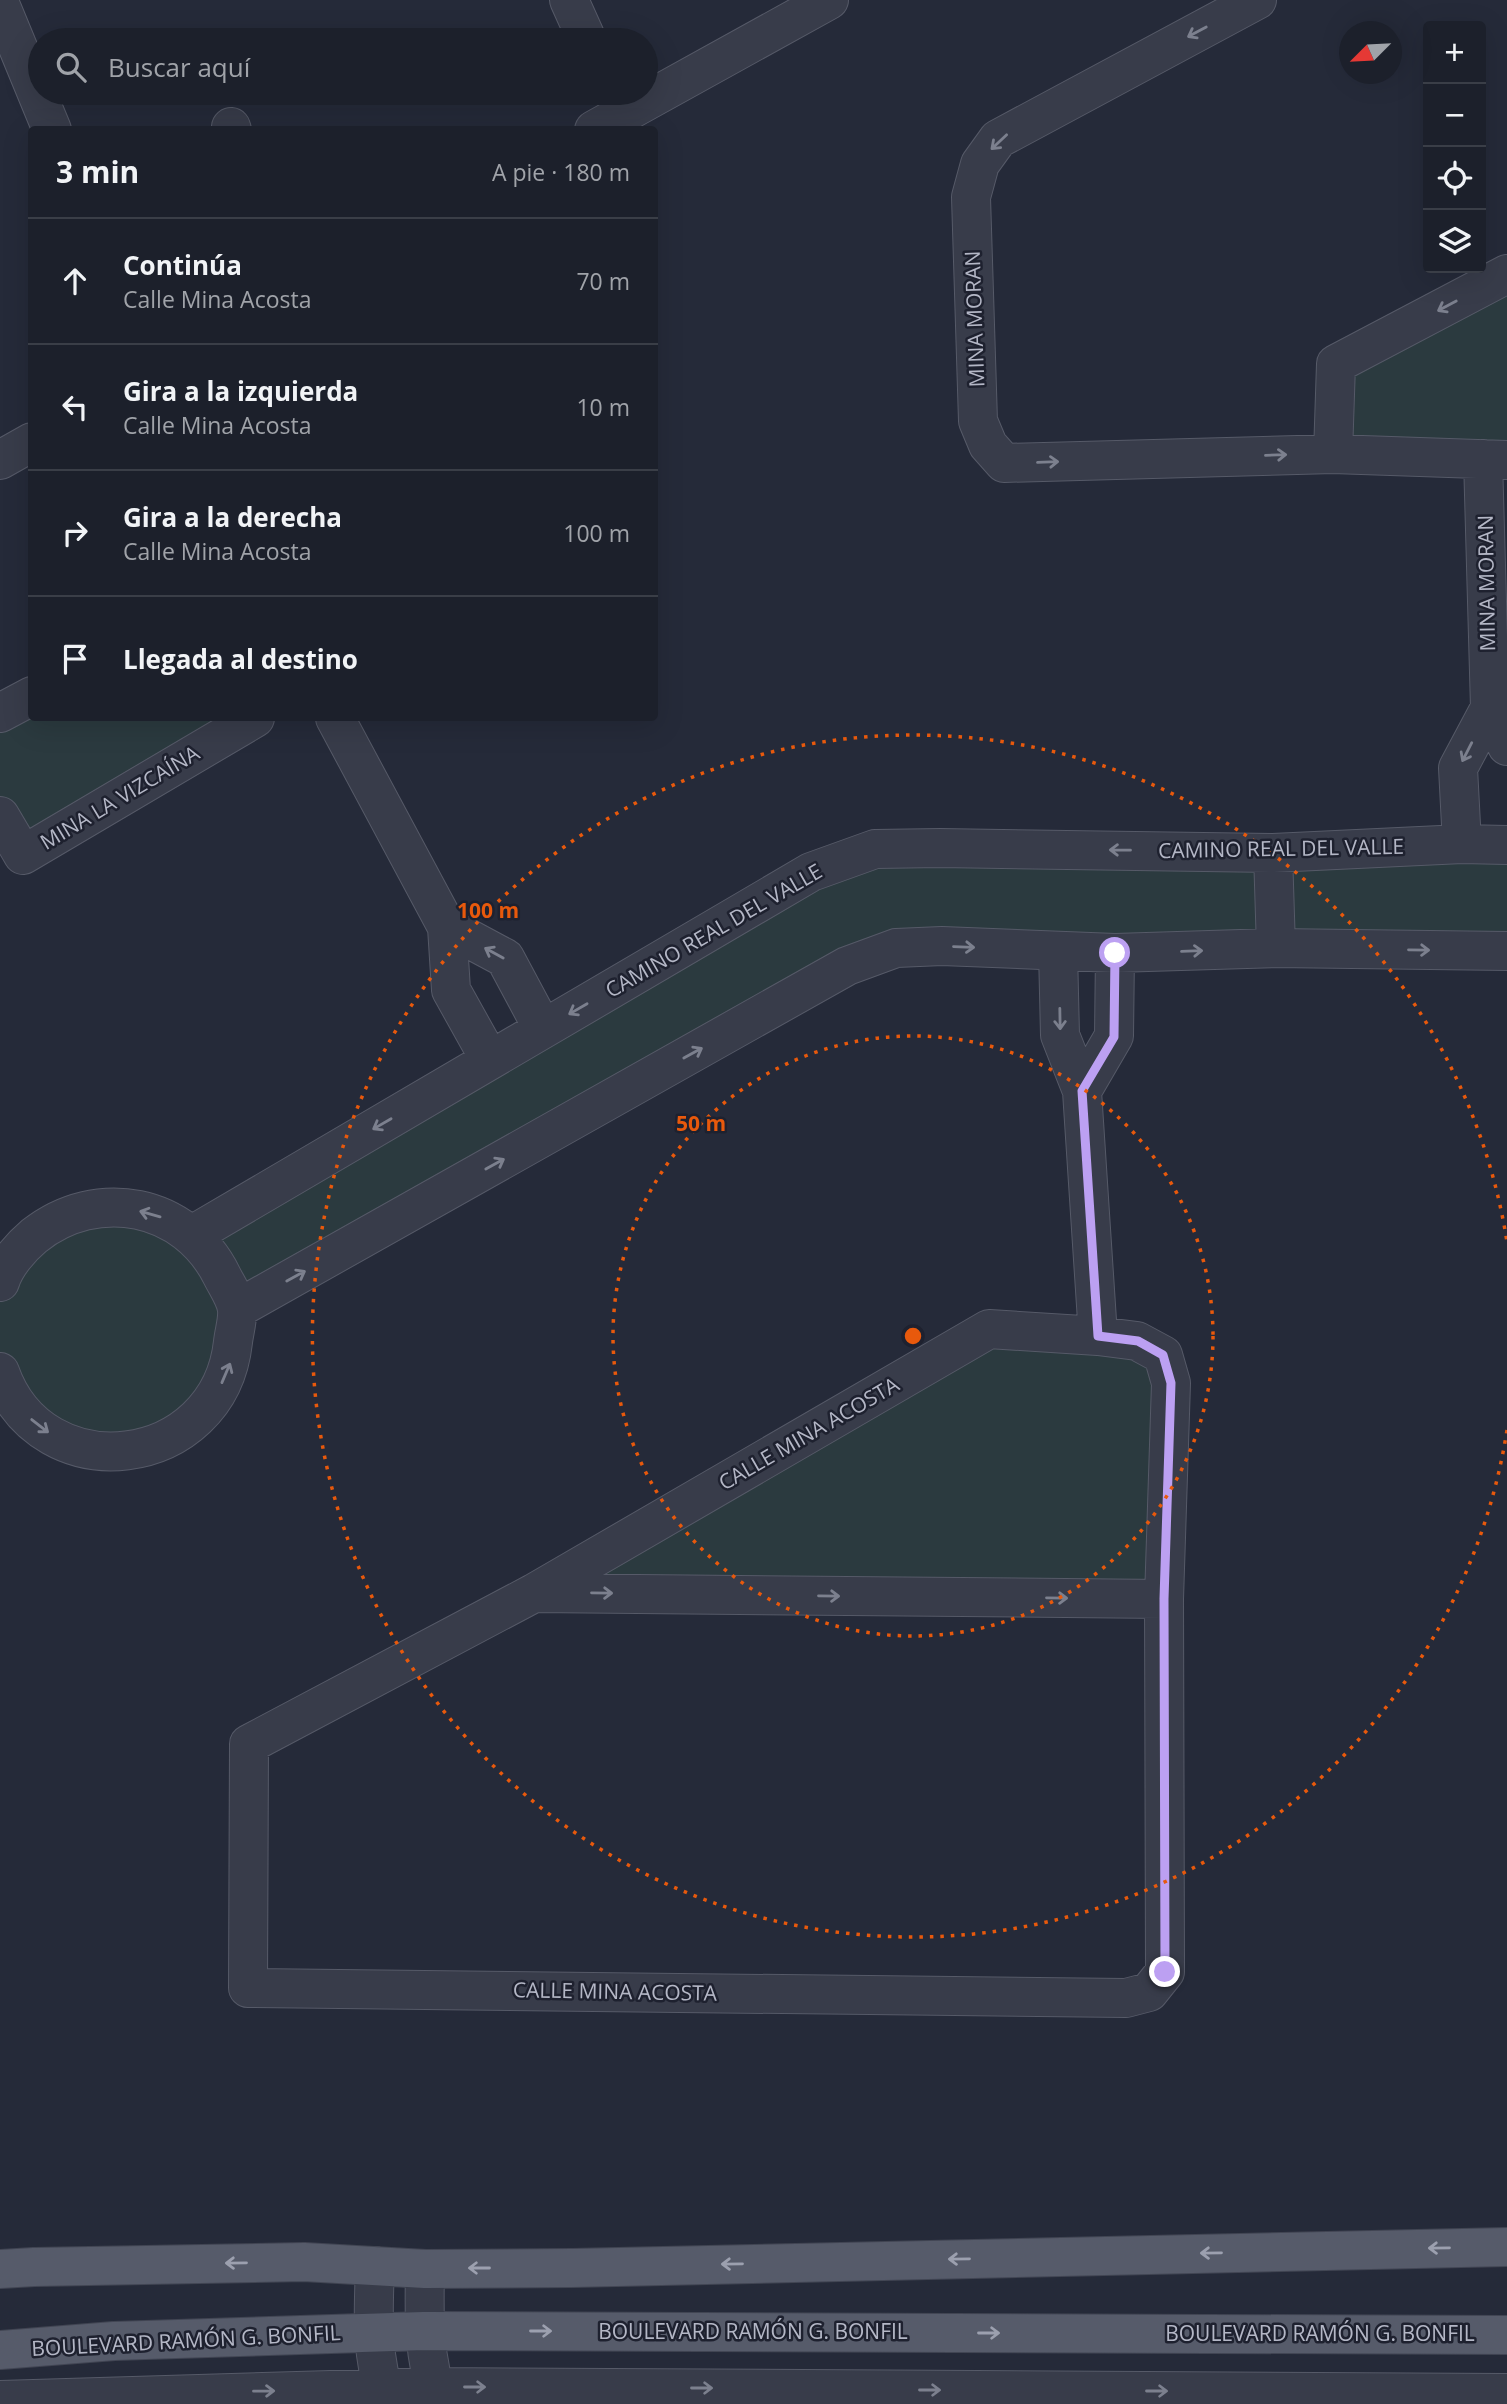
<!DOCTYPE html>
<html lang="es">
<head>
<meta charset="utf-8">
<style>
  body { margin:0; font-family:"Open Sans",sans-serif; background:#292d37; color:#f1f3f6 }
  .controls { position:absolute; right:21px; top:21px; display:grid; overflow:hidden; border-radius:7px; box-shadow:0 7px 28px #0002 }
  .controls button { width:63px; height:63px; display:grid; place-items:center; padding:0; border:0; border-bottom:2px solid #3a3e47; background:#1c202b; color:#f1f3f6; font:35px sans-serif }
  .compass { position:absolute; left:1339px; top:21px; width:63px; height:63px; border-radius:50%; background:#1c202b; box-shadow:0 7px 28px #0002; rotate:246deg }
  .stop { position:absolute; width:21px; height:21px; margin:-16px; border:5px solid #bca0f2; border-radius:50%; background:#fff }
  .stop.end { background:#bca0f2; border-color:#fff; box-shadow:0 2px 7px #0008 }
  .list { margin:0; padding:0; list-style:none }
  h2 { display:flex; justify-content:space-between; align-items:center; height:91px; margin:0; padding:0 28px; font-size:30px }
  h2 small { font-size:23px; font-weight:400; color:#a0a3a9 }
  .list li { display:grid; grid-template-columns:46px 1fr auto; gap:21px; align-items:center; box-sizing:border-box; height:126px; padding:0 28px; border-top:2px solid #3a3e47 }
  .list b { display:block; font-size:26px; white-space:nowrap }
  .list p { margin:0; font-size:23px; white-space:nowrap; color:#a0a3a9 }
  .list em { font-size:23px; font-style:normal; color:#a0a3a9 }
  .icon { flex:none; width:38px; height:38px; fill:none; stroke:currentColor; stroke-width:2; stroke-linecap:round; stroke-linejoin:round }
  .map { position:relative; flex:none; width:1507px; height:2404px; overflow:hidden }
  .search { position:absolute; background:#1c202b; box-shadow:0 7px 28px #0002; left:28px; top:28px; width:630px; height:77px; display:flex; align-items:center; gap:18px; box-sizing:border-box; padding:0 24px; border-radius:38px; color:#a0a3a9; font-size:26px }
  .panel { position:absolute; background:#1c202b; box-shadow:0 7px 28px #0002; left:28px; top:126px; width:630px; height:595px; border-radius:7px }
  .map>svg:first-child { display:block }
</style>
</head>
<body>
<div class="map">
<svg width="1507" height="2404" viewBox="0 0 1507 2404">
  <rect width="100%" height="100%" fill="#252a39"/>
  <path fill="#2b3a3f" d="M 1507,274 L 1507,460 L 1333,454 L 1336,364 Z
    M 0,713 L 32,718 L 255,718 L 23,855 L 0,816 Z
    M 1507,845 L 1507,951 L 896,948 L 238,1307 L 216,1397 L 89,1450 L 0,1372 L 0,1282 L 86,1209 L 192,1235 L 875,849 Z
    M 989,1329 L 1163,1355 L 1164,1599 L 534,1593 Z"/>
  <g fill="none" stroke-linecap="round" stroke-linejoin="round">
    <defs>
      <path id="street" d="M 569,0 L 587,40
        M 1257,0 L 998,139 L 980,164 L 971,197 L 978,421 L 988,445 L 1004,463 L 1333,454 L 1507,460
        M 0,4 L 52,130
        M 231,127 L 232,130
        M 594,130 L 829,0
        M 1333,454 L 1336,364 L 1507,274
        M 1483,459 L 1490,708
        M 0,460 L 32,442
        M 0,713 L 32,696
        M 335,718 L 447,927
        M 0,816 L 23,855 L 255,718
        M 1462,844 L 1458,768 L 1490,708 L 1507,746
        M 1273,853 L 1276,948
        M 1058,951 L 1060,1035 L 1082,1091 L 1114,1036 L 1115,953
        M 490,1060 L 451,990 L 447,927 L 505,958 L 543,1029
        M 1082,1091 L 1098,1336
        M 192,1235 L 811,872 L 875,849 L 940,848 L 1273,853 L 1462,844 L 1507,845
        M 0,1282 C 5,1265 21,1247 34,1236 C 97,1186 186,1203 222,1276 C 227,1286 236,1299 237,1310 C 238,1320 234,1332 233,1342 C 219,1471 42,1492 0,1372
        M 237,1309 L 847,966 L 896,948 L 942,946 L 1115,953 L 1276,948 L 1507,951
        M 989,1329 L 1098,1336 L 1137,1341 L 1163,1355 L 1171,1383 L 1164,1599 L 1165,1972 L 1149,1992 L 1126,1998 L 248,1988 L 249,1744 L 534,1593 Z
        M 536,1593 L 1164,1599
        M 375,2266 C 373,2319 371,2353 387,2404
        M 425,2269 C 424,2316 423,2359 440,2404
        M 0,2400 L 433,2387 L 1507,2393"/>
      <path id="primary" d="M 0,2269 L 34,2267 L 304,2262 L 425,2269 L 572,2268 L 1507,2247
        M 0,2350 L 114,2341 L 424,2331 L 1507,2335"/>
    </defs>
    <use href="#street" stroke="#565a68" stroke-width="40"/>
    <use href="#primary" stroke="#414553" stroke-width="40"/>
    <use href="#street" stroke="#383c4a" stroke-width="38"/>
    <use href="#primary" stroke="#565b6a" stroke-width="38"/>
  </g>
  <defs><path id="oneway-shaft" d="M-6 0H5M1.5-3L5.5 0L1.5 3" fill="none" stroke-width="1.6" stroke-linecap="round" stroke-linejoin="round" transform="scale(1.75)"/></defs>
  <g stroke="#7c808e">
    <use href="#oneway-shaft" transform="translate(1197 32) rotate(152)"/>
    <use href="#oneway-shaft" transform="translate(999 142) rotate(137)"/>
    <use href="#oneway-shaft" transform="translate(1447 306) rotate(152)"/>
    <use href="#oneway-shaft" transform="translate(1276 455) rotate(-2)"/>
    <use href="#oneway-shaft" transform="translate(1048 462) rotate(-2)"/>
    <use href="#oneway-shaft" transform="translate(1467 752) rotate(117)"/>
    <use href="#oneway-shaft" transform="translate(1120 850) rotate(-179)"/>
    <use href="#oneway-shaft" transform="translate(964 947) rotate(2)"/>
    <use href="#oneway-shaft" transform="translate(1419 950) rotate(1)"/>
    <use href="#oneway-shaft" transform="translate(1192 951) rotate(-2)"/>
    <use href="#oneway-shaft" transform="translate(494 953) rotate(-151)"/>
    <use href="#oneway-shaft" transform="translate(578 1009) rotate(150)"/>
    <use href="#oneway-shaft" transform="translate(1060 1019) rotate(89)"/>
    <use href="#oneway-shaft" transform="translate(693 1053) rotate(-29)"/>
    <use href="#oneway-shaft" transform="translate(382 1124) rotate(150)"/>
    <use href="#oneway-shaft" transform="translate(495 1164) rotate(-29)"/>
    <use href="#oneway-shaft" transform="translate(150 1214) rotate(-164)"/>
    <use href="#oneway-shaft" transform="translate(296 1276) rotate(-29)"/>
    <use href="#oneway-shaft" transform="translate(226 1373) rotate(-67)"/>
    <use href="#oneway-shaft" transform="translate(40 1426) rotate(38)"/>
    <use href="#oneway-shaft" transform="translate(602 1593) rotate(1)"/>
    <use href="#oneway-shaft" transform="translate(829 1596) rotate(1)"/>
    <use href="#oneway-shaft" transform="translate(1057 1598) rotate(1)"/>
    <use href="#oneway-shaft" transform="translate(475 2387)"/>
    <use href="#oneway-shaft" transform="translate(702 2388)"/>
    <use href="#oneway-shaft" transform="translate(930 2390)"/>
    <use href="#oneway-shaft" transform="translate(264 2391) rotate(-1)"/>
    <use href="#oneway-shaft" transform="translate(1157 2391)"/>
  </g>
  <g stroke="#9ca0af">
    <use href="#oneway-shaft" transform="translate(1439 2248) rotate(179)"/>
    <use href="#oneway-shaft" transform="translate(1211 2253) rotate(179)"/>
    <use href="#oneway-shaft" transform="translate(959 2259) rotate(179)"/>
    <use href="#oneway-shaft" transform="translate(236 2263) rotate(179)"/>
    <use href="#oneway-shaft" transform="translate(732 2264) rotate(179)"/>
    <use href="#oneway-shaft" transform="translate(479 2268) rotate(180)"/>
    <use href="#oneway-shaft" transform="translate(541 2331)"/>
    <use href="#oneway-shaft" transform="translate(989 2333)"/>
  </g>
  <g fill="none" stroke-linecap="round" stroke-linejoin="round">
    <path stroke="#bca0f2" stroke-width="9" d="M 1115,953 L 1114,1037 L 1082,1091 L 1098,1336 L 1138,1341 L 1163,1355 L 1171,1383 L 1164,1599 L 1165,1972"/>
  </g>
  <g fill="none" stroke="#e8590c" stroke-width="3.5" stroke-dasharray="3.5 7">
    <circle cx="913" cy="1336" r="300"/>
    <path d="M1507 1430A601 601 0 1 1 1507 1242"/>
  </g>
  <g text-anchor="middle" stroke-width="5" stroke-linejoin="round" paint-order="stroke">
    <g font-size="21" fill="#b4b7c6" stroke="#1e212f">
      <text transform="translate(975 319) rotate(-92)" y="7">MINA MORAN</text>
      <text transform="translate(1487 583) rotate(-91)" y="7">MINA MORAN</text>
      <text transform="translate(120 798) rotate(-31)" y="7">MINA LA VIZCAÍNA</text>
      <text transform="translate(1281 849) rotate(-1)" y="7">CAMINO REAL DEL VALLE</text>
      <text transform="translate(714 931) rotate(-30)" y="7">CAMINO REAL DEL VALLE</text>
      <text transform="translate(809 1434) rotate(-30)" y="7">CALLE MINA ACOSTA</text>
      <text transform="translate(615 1992) rotate(1)" y="7">CALLE MINA ACOSTA</text>
      <text x="753" y="2339">BOULEVARD RAMÓN G. BONFIL</text>
      <text x="1320" y="2341">BOULEVARD RAMÓN G. BONFIL</text>
      <text transform="translate(186 2341) rotate(-3)" y="7">BOULEVARD RAMÓN G. BONFIL</text>
    </g>
  </g>
  <circle cx="913" cy="1336" r="10" fill="#e8590c" stroke="#1e212f" stroke-width="3.5"/>
  <g font-size="21" text-anchor="middle" font-weight="bold" fill="#e8590c" stroke="#1e212f" stroke-width="5" stroke-linejoin="round" paint-order="stroke">
    <text x="488" y="918">100 m</text>
    <text x="701" y="1131">50 m</text>
  </g>
</svg>
<div class="controls">
<button>+</button>
<button>−</button>
<button><svg class="icon" aria-label="locate" viewBox="0 0 24 24"><circle cx="12" cy="12" r="6"/><path d="M12 2v4M12 18v4M2 12h4M18 12h4"/></svg></button>
<button><svg class="icon" aria-label="layers" viewBox="0 0 24 24"><path d="M12 4l9 5-9 5-9-5zM3 14l9 5 9-5"/></svg></button>
</div>
<svg class="compass" viewBox="-18 -18 36 36"><path d="M0-13l5 13h-10z" fill="#e53935"/><path d="M0 13l5-13h-10z" fill="#a0a3a9"/></svg>
<div class="stop" style="left:1115px;top:953px"></div>
<div class="stop end" style="left:1165px;top:1972px"></div>
<div class="search"><svg class="icon" aria-label="search" viewBox="0 0 24 24"><circle cx="10" cy="10" r="6"/><path d="M15 15l6 6"/></svg>Buscar aquí</div>
<section class="panel">
<h2>3 min<small>A pie · 180 m</small></h2>
<ul class="list">
<li><svg class="icon" aria-label="ahead" viewBox="0 0 24 24"><path d="M12 20V5M6 11l6-6 6 6"/></svg><div><b>Continúa</b><p>Calle Mina Acosta</p></div><em>70 m</em></li>
<li><svg class="icon" aria-label="left" viewBox="0 0 24 24"><path d="M17 20v-9H6M10 6l-5 5 5 5"/></svg><div><b>Gira a la izquierda</b><p>Calle Mina Acosta</p></div><em>10 m</em></li>
<li><svg class="icon" aria-label="right" viewBox="0 0 24 24"><path d="M7 20v-9h11M14 6l5 5-5 5"/></svg><div><b>Gira a la derecha</b><p>Calle Mina Acosta</p></div><em>100 m</em></li>
<li><svg class="icon" aria-label="arrive" viewBox="0 0 24 24"><path d="M6 21V4h12l-3 4 3 4H6"/></svg><div><b>Llegada al destino</b></div></li>
</ul>
</section>
</div>
</body>
</html>
